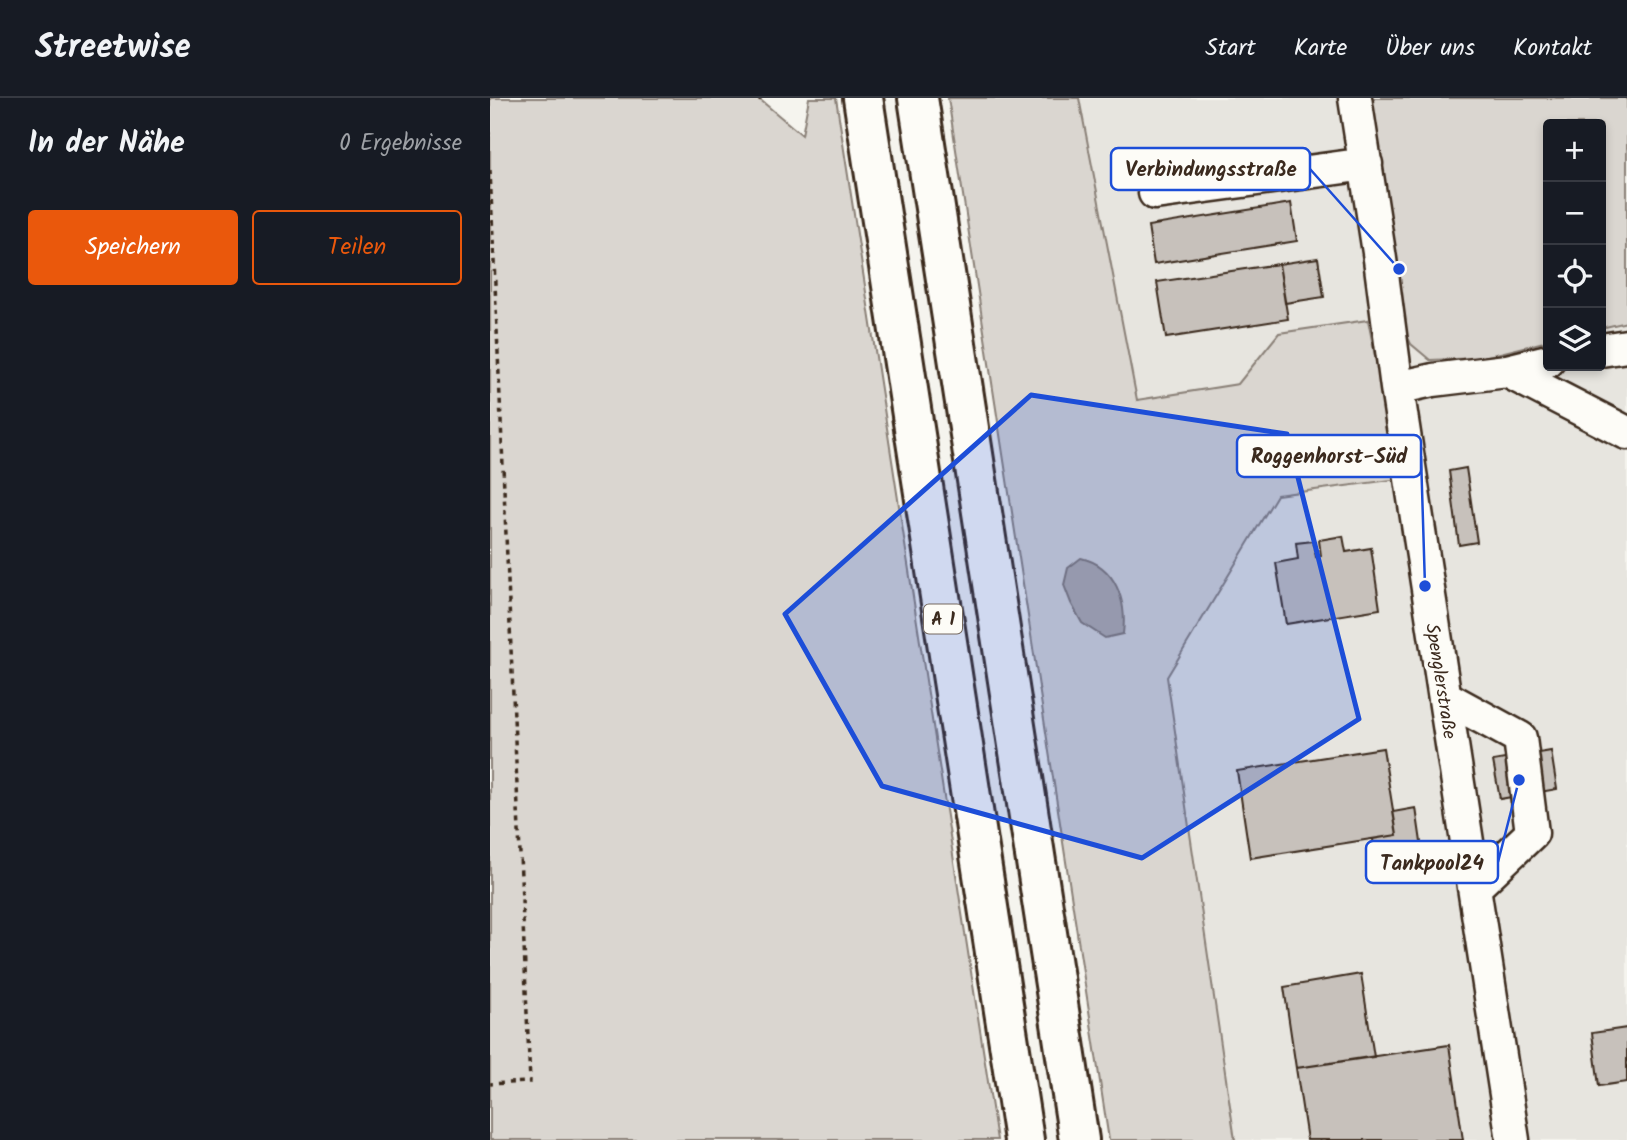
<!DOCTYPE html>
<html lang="de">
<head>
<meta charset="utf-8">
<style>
  body { margin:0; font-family:Kalam,sans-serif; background:#242831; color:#f1f3f6 }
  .controls { position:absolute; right:21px; top:21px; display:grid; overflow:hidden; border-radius:7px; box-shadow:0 4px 10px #0003 }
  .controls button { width:63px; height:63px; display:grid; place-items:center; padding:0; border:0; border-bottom:2px solid #363941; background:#171b24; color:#f1f3f6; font:35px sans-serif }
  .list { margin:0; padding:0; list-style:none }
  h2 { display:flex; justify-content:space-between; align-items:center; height:91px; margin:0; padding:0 28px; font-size:30px }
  h2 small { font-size:23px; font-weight:400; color:#9ea1a6 }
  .actions { display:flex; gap:14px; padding:21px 28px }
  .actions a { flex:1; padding:16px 0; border:2px solid #ea580c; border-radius:7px; text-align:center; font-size:24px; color:#ea580c }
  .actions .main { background:#ea580c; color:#fff }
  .icon { flex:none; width:38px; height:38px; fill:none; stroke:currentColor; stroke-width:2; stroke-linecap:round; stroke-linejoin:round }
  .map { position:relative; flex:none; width:1137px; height:1042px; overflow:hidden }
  header { display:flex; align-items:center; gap:42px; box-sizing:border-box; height:98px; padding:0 35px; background:#171b24; border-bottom:2px solid #363941 }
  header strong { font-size:33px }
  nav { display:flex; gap:38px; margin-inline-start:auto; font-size:24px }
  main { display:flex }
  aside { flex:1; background:#171b24 }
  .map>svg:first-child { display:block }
</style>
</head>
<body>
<header>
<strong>Streetwise</strong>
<nav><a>Start</a><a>Karte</a><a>Über uns</a><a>Kontakt</a></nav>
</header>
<main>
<aside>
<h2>In der Nähe<small>0 Ergebnisse</small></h2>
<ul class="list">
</ul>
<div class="actions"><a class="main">Speichern</a><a>Teilen</a></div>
</aside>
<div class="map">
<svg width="1137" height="1042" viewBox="0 0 1137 1042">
  <rect width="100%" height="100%" fill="#f5f4ee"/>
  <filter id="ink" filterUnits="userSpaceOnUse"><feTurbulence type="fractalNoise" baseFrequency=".0143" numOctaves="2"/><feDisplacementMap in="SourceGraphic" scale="14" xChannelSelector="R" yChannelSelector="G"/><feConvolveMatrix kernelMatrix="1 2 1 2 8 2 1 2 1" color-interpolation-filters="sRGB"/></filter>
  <g filter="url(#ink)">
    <path fill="#e7e5df" d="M 589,0 L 1137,0 L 1111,26 L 1058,26 L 990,260 L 1058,243 L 1058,268 L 1111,268 L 1111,230 L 1137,224 L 1137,1042 L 745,1042 L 677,579 L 787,397 L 908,381 L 789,235 L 749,286 L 646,302 Z"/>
    <path fill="#dad6d0" stroke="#8a8077" stroke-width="2" d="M 0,0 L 268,0 L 312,37 L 319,0 L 346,0 L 507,1042 L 0,1042 Z
      M 458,0 L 589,0 L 647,302 L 748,286 L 789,235 L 878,222 L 909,381 L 787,397 L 677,579 L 745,1042 L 619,1042 Z
      M 878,0 L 1137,0 L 1137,224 L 1111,230 L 1111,26 L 1058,26 L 1058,243 L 990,260 L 940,262 L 921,246 L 907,217 Z"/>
    <path fill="#b4aca4" stroke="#84786e" stroke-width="2" d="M 591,460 C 626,468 637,503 633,536 L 615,540 L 592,525 L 581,505 L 574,487 L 578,470 Z"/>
    <path fill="#c7c1bb" stroke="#3b2a1e" stroke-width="2" d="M 801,105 L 807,143 L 664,166 L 658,128 Z
      M 828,160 L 834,199 L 795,205 L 789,166 Z
      M 789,166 L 798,221 L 676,240 L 667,184 Z
      M 976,370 L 987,444 L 969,447 L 959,373 Z
      M 853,438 L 856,454 L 881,450 L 890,511 L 796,526 L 786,465 L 808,461 L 806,445 L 823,443 L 826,459 L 831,458 L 829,442 Z
      M 893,650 L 907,737 L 760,760 L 747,673 Z
      M 1061,653 L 1067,691 L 1010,701 L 1003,663 Z
      M 926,710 L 933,758 L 886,765 L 883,741 L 907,737 L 903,714 Z
      M 871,876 L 884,959 L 806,970 L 794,889 Z
      M 1137,930 L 1137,984 L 1109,988 L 1102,935 Z
      M 959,947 L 973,1042 L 817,1042 L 806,970 Z"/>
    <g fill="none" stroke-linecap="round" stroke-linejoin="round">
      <defs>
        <path id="minor" d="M 865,0 L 890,161 L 907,290 L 1023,1042
          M 665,95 L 876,66
          M 1111,252 L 1137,248
          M 1017,273 L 1058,263
          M 907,290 L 943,282 L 1017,273 L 1137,335
          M 955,599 L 1030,640 L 1042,735 L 984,790"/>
        <path id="highway" d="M 373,0 L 534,1042
          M 428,0 L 589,1042"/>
      </defs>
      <use href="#minor" stroke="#3b2a1e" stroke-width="37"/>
      <use href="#highway" stroke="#3b2a1e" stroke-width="44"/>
      <path stroke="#3b2a1e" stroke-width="3.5" stroke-dasharray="5 5" stroke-linecap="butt" d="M 268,0 L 271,2
        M 0,72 L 40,984 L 0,986"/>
      <use href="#minor" stroke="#fdfcf7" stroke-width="32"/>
      <use href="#highway" stroke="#fdfcf7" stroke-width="38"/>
    </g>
  </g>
  <path fill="#1d4ed8" fill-opacity="0.2" stroke="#1d4ed8" stroke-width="5" stroke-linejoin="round" d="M 541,297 L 797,336 L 869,621 L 652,760 L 392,688 L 295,516 Z"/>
  <g text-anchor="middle" stroke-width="7" stroke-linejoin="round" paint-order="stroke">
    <rect fill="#fdfcf7" stroke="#75695f" stroke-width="2" x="434" y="506.5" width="38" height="29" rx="5"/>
    <g font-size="18" font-weight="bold" fill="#3b2a1e">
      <text x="453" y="527">A 1</text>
    </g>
    <g font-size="19" fill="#3b2a1e" stroke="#fdfcf7">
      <text transform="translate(952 583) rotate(81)" y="7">Spenglerstraße</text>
    </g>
  </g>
  <path fill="none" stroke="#1d4ed8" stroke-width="2.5" d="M909 171L820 71M935 488L931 358M1029 682L1008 764"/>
  <g fill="#1d4ed8" stroke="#fdfcf7" stroke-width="2.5">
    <circle cx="909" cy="171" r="7"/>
    <circle cx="935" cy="488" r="7"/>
    <circle cx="1029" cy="682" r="7"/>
  </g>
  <g fill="#fdfcf7" stroke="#1d4ed8" stroke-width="2.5">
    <rect x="621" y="50" width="199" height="42" rx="7"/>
    <rect x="747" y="337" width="184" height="42" rx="7"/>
    <rect x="876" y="743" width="132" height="42" rx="7"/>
  </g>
  <g font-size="21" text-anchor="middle" font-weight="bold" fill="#3b2a1e">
    <text x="721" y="78">Verbindungsstraße</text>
    <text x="839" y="365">Roggenhorst-Süd</text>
    <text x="942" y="772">Tankpool24</text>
  </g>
</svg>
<div class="controls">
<button>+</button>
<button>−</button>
<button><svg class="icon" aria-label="locate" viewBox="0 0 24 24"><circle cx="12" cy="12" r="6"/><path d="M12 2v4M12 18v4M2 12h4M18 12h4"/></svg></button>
<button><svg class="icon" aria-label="layers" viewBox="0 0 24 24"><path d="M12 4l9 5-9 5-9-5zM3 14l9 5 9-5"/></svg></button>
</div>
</div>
</main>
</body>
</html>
